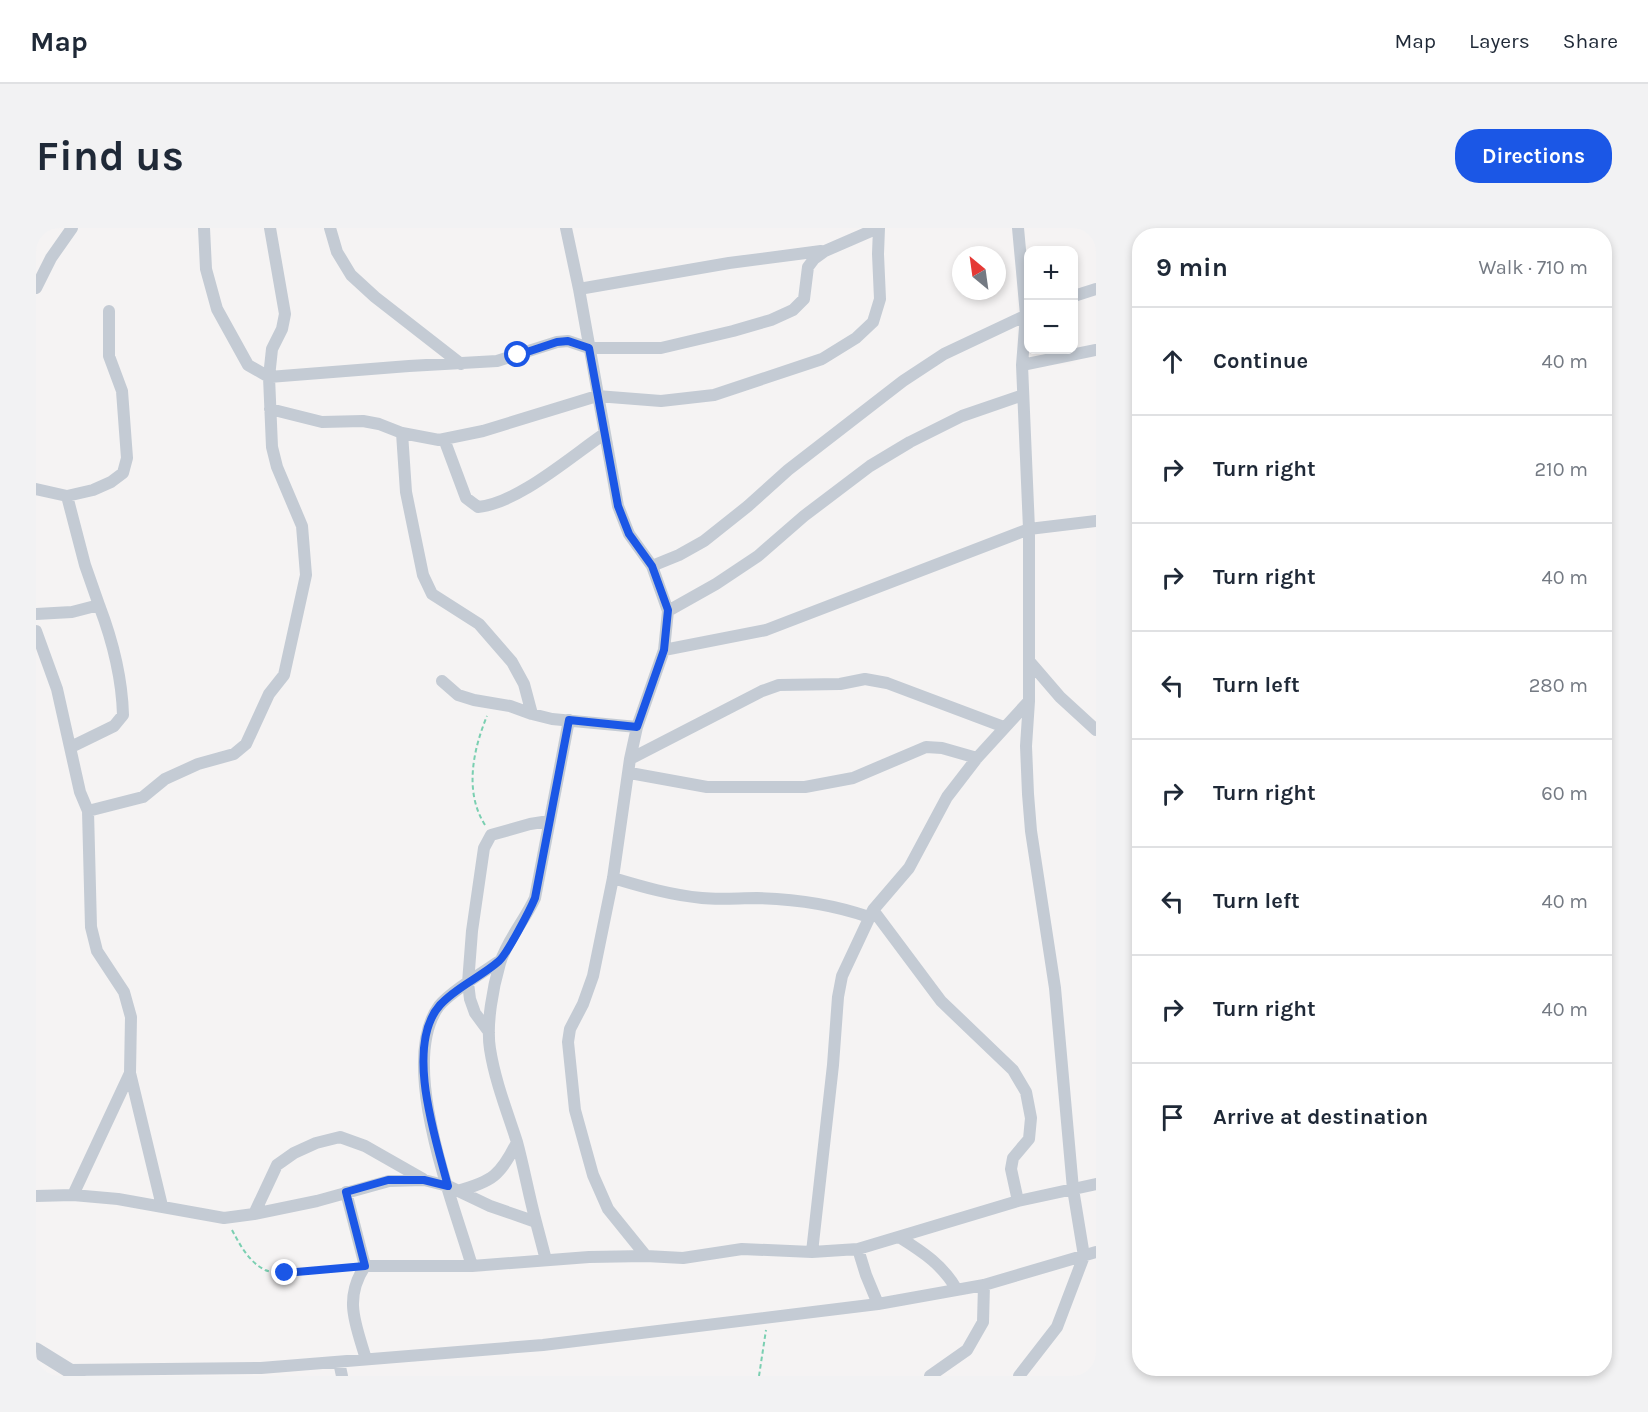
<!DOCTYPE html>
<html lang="en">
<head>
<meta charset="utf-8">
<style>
  body { margin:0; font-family:Karla,sans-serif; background:#f2f2f3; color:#1f2937 }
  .controls { position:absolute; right:18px; top:18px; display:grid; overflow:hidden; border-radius:12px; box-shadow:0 3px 9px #0003 }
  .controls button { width:54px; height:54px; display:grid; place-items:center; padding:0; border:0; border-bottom:2px solid #e0e1e3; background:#fff; color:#1f2937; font:30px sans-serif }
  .compass { position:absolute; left:916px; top:18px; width:54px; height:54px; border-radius:50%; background:#fff; box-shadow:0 3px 9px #0003; rotate:331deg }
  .stop { position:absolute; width:18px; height:18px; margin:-14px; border:4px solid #1b57e6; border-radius:50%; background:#fff }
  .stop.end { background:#1b57e6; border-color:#fff; box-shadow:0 2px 6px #0008 }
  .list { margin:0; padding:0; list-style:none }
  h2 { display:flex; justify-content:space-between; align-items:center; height:78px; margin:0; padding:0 24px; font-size:26px }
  h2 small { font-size:20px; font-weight:400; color:#747a83 }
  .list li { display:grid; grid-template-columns:39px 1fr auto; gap:18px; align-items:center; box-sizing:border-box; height:108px; padding:0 24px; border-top:2px solid #e0e1e3 }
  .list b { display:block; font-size:22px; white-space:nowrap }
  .list em { font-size:20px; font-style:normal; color:#747a83 }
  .icon { flex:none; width:33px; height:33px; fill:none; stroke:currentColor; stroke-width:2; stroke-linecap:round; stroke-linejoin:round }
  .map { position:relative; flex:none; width:1060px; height:1148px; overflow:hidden; border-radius:24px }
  header { display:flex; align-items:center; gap:36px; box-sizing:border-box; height:84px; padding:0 30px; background:#fff; border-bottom:2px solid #e0e1e3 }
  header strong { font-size:28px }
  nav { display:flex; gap:33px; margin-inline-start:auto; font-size:21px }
  .intro { display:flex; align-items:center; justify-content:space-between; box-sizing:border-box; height:144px; padding:0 36px }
  h1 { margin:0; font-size:42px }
  .button { padding:15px 27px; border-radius:24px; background:#1b57e6; color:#fff; font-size:21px; font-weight:700 }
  main { display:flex; gap:36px; padding:0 36px }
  aside { flex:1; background:#fff; border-radius:24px; box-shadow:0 3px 9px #0003 }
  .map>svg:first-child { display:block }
</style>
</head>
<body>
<header>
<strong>Map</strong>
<nav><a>Map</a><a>Layers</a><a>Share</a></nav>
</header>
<div class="intro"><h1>Find us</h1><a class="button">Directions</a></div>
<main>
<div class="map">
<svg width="1060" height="1148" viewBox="0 0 1060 1148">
  <rect width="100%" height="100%" fill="#f5f3f3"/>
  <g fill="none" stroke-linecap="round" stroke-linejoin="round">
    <path stroke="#7acfb1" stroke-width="2" stroke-dasharray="4.5 3" stroke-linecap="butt" d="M 449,597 C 428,564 437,522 451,488
      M 196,1002 C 204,1017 213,1034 229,1042 C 246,1049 295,1041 314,1040
      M 723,1148 L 730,1102"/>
    <path stroke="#c4cbd4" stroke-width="12" d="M 168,0 L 170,41 L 181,81 L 212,137 L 233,149 L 373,138 L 461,133 L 521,114 L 532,113 L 553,120 L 625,120 L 697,103 L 735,92 L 757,82 L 768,71 L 772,39 L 778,31 L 789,23 L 842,0
      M 294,0 L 301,24 L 315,47 L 339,69 L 425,136
      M 530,0 L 543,61 L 582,278 L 593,306 L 616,338 L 632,383 L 628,422 L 601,499 L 594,531 L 577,650 L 557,748 L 547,776 L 534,801 L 532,814 L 539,882 L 557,947 L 572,981 L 610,1028
      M 982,0 L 990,87 L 986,137 L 993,301 L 993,473 L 990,518 L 992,566 L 995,603 L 1019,760 L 1037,961 L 1048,1028 L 1021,1099 L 983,1148
      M 0,60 L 15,30 L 36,0
      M 543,61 L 693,35 L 785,23
      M 1038,68 L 1060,61
      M 986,137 L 1060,122
      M 234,181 L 286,194 L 327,193 L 343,196 L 366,205 L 403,212 L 447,203 L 561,168 L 625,173 L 678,167 L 786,131 L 820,110 L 837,94 L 844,71 L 842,26 L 843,0
      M 366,205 L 370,264 L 387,347 L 396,366 L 443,396 L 476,434 L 488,456 L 496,486
      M 408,211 L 430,270 L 442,279 C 482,275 533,230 568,206
      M 0,261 L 31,268 L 57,262 L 75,254 L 87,245 L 91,230 L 86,163 L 73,128 L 73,83
      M 616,338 L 643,327 L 668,313 L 712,278 L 752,242 L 867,153 L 908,126 L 993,86
      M 632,383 L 680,356 L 722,328 L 768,288 L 834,238 L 874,214 L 926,188 L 987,167
      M 0,386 L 36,384 L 63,377 L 49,337 L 31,268
      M 0,403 L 21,461 L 44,564 L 52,583 L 55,699 L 61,723 L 88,764 L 95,789 L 94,845 L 126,978
      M 628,422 L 730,402 L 993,301 L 1060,293
      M 993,433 L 1024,469 L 1060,502
      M 406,453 L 422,467 L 438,472 L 474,478 L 496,486 L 516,491 L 601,499
      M 35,519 L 78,498 L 87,487 C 86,451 76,411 63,377
      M 594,531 L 726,463 L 743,457 L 804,456 L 829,451 L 851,455 L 968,499
      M 594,545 L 671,559 L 769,559 L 817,550 L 890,519 L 906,520 L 941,530
      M 52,583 L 107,569 L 129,551 L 162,536 L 198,526 L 210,516 L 233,466 L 248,447 L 270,347 L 266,298 L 241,239 L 236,219 L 233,149 L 236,121 L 246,101 L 249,86 L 234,0
      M 577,650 C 607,659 635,667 666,670 C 684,672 703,670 721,670 C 760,671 796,676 833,689
      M 837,682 L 905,773 L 977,842 L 990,864 L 995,890 L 993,911 L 977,930 L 975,941 L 982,973
      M 453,804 L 439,785 L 434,771 L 432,755 L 436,703 L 448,620 L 455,607 L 494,596 L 513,593
      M 421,963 C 456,954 465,947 481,914
      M 310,964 L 329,1038 C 307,1071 320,1097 330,1131
      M 37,967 L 94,845
      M 0,968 L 37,967 L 82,971 L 188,990 L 218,986 L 281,973 L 353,953 L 388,952 L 412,958 L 454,978 L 500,994 L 510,1032
      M 218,986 L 241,937 L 258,925 L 280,915 L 304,909 L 329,918 L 387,951
      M 500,994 C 493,968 488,940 481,914 C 471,883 459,853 454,821 C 450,796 457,759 464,735 C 471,712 489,692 499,670 L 533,492
      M 863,1009 C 887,1024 907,1037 921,1062
      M 822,1021 L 830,1047 L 842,1076
      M 776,1024 L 797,837 L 802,769 L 806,748 L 837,682 L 873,640 L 911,569 L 941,530 L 993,473
      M 329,1038 L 436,1038 L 553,1029 L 610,1028 L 647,1030 L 706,1021 L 776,1024 L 822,1021 L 982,973 L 1060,956
      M 436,1038 C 418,976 361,835 403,778 C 414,764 449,743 465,732
      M 303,1134 L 306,1148
      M 33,1142 L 225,1140 L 507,1117 L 842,1076 L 948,1057 L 1060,1024
      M 894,1148 L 931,1122 L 947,1094 L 948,1057"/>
    <path stroke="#c4cbd4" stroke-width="15" d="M 0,1122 L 42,1148"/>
  </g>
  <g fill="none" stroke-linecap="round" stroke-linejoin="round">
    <path stroke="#1b57e6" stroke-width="8" d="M 249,1045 L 329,1038 L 310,964 L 352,952 L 388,952 L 412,958 C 400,912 368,818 404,777 C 420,759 445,749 463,733 C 471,726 494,682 499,670 L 533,492 L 601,499 L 628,422 L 632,382 L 616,338 L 593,306 L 582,278 L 553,120 L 532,113 L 521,114 L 482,127"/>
  </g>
</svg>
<div class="controls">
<button>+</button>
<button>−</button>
</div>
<svg class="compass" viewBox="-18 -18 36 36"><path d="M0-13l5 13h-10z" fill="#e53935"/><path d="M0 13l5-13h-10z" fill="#747a83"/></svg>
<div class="stop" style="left:482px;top:127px"></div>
<div class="stop end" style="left:249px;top:1045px"></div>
</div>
<aside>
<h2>9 min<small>Walk · 710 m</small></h2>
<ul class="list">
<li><svg class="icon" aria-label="ahead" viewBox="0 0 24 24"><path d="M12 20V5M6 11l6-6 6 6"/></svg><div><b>Continue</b></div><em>40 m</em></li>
<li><svg class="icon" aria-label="right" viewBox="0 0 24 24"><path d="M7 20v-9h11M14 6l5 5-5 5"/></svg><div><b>Turn right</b></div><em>210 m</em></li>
<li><svg class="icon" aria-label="right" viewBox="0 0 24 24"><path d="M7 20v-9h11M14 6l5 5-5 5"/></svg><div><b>Turn right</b></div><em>40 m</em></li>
<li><svg class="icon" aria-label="left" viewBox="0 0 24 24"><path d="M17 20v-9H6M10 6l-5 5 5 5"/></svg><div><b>Turn left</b></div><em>280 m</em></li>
<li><svg class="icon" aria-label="right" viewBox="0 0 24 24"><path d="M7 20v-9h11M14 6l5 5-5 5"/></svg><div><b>Turn right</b></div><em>60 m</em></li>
<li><svg class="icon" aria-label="left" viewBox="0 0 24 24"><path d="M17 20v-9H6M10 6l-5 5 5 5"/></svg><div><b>Turn left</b></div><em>40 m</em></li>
<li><svg class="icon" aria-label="right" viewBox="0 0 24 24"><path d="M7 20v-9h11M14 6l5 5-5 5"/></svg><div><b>Turn right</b></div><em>40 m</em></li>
<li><svg class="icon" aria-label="arrive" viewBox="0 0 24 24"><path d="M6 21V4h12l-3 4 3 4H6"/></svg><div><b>Arrive at destination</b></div></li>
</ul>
</aside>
</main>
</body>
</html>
